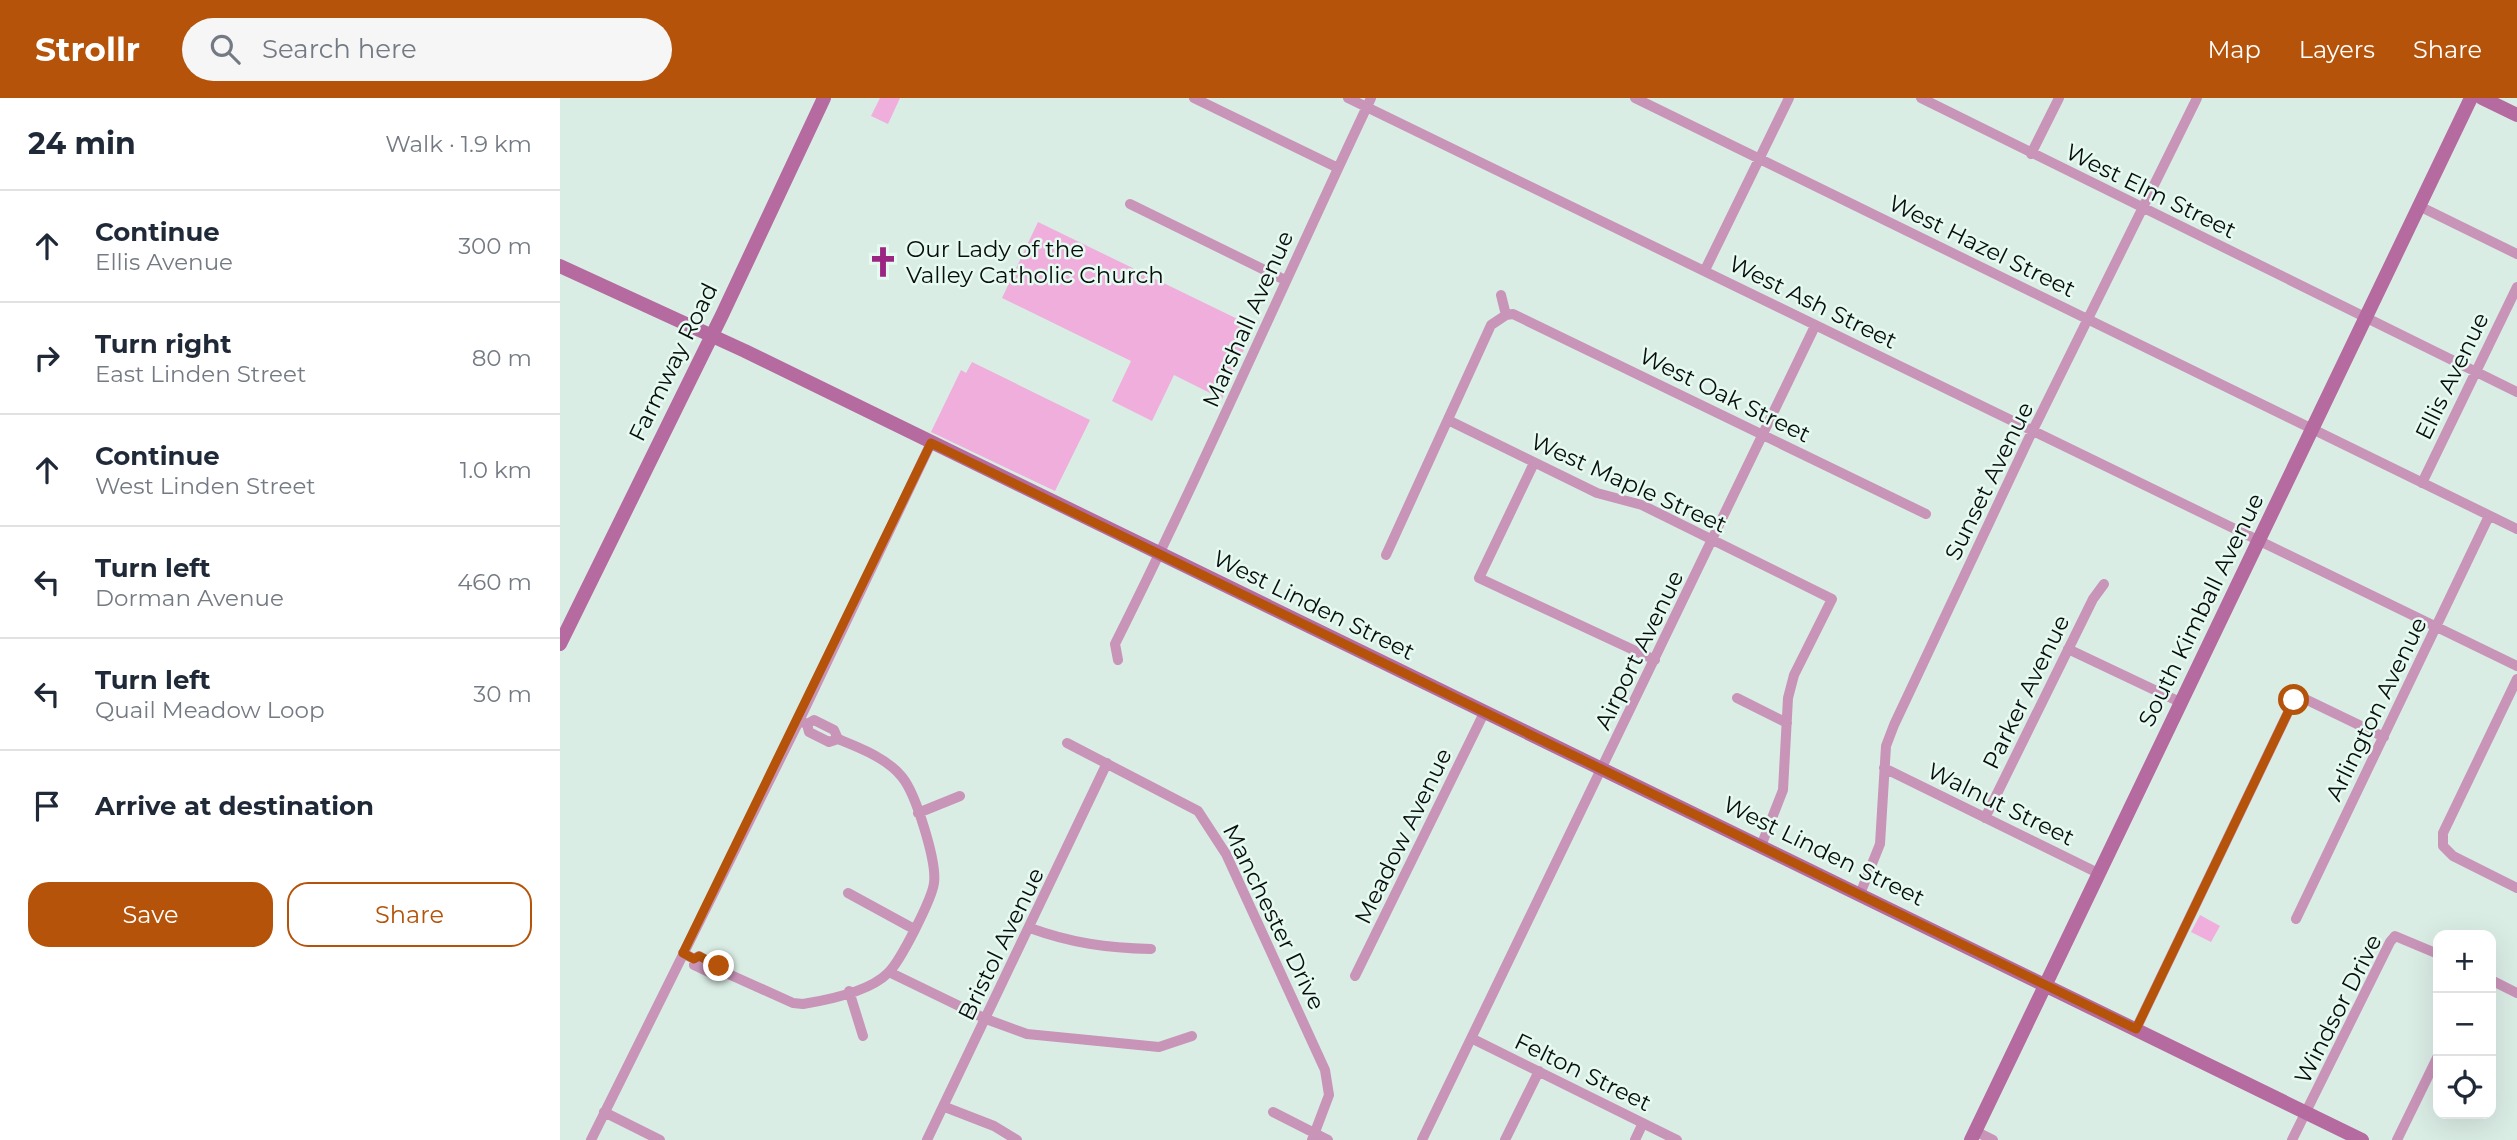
<!DOCTYPE html>
<html lang="en">
<head>
<meta charset="utf-8">
<style>
  body { margin:0; font-family:Montserrat,sans-serif; background:#f6f6f7; color:#1f2937 }
  .controls { position:absolute; right:21px; bottom:21px; display:grid; overflow:hidden; border-radius:14px; box-shadow:0 7px 28px #0002 }
  .controls button { width:63px; height:63px; display:grid; place-items:center; padding:0; border:0; border-bottom:2px solid #e0e1e3; background:#fff; color:#1f2937; font:35px sans-serif }
  .stop { position:absolute; width:21px; height:21px; margin:-16px; border:5px solid #b45309; border-radius:50%; background:#fff }
  .stop.end { background:#b45309; border-color:#fff; box-shadow:0 2px 7px #0008 }
  .list { margin:0; padding:0; list-style:none }
  h2 { display:flex; justify-content:space-between; align-items:center; height:91px; margin:0; padding:0 28px; font-size:30px }
  h2 small { font-size:23px; font-weight:400; color:#747a83 }
  .list li { display:grid; grid-template-columns:46px 1fr auto; gap:21px; align-items:center; box-sizing:border-box; height:112px; padding:0 28px; border-top:2px solid #e0e1e3 }
  .list b { display:block; font-size:26px; white-space:nowrap }
  .list p { margin:0; font-size:23px; white-space:nowrap; color:#747a83 }
  .list em { font-size:23px; font-style:normal; color:#747a83 }
  .actions { display:flex; gap:14px; padding:21px 28px }
  .actions a { flex:1; padding:16px 0; border:2px solid #b45309; border-radius:21px; text-align:center; font-size:24px; color:#b45309 }
  .actions .main { background:#b45309; color:#fff }
  .icon { flex:none; width:38px; height:38px; fill:none; stroke:currentColor; stroke-width:2; stroke-linecap:round; stroke-linejoin:round }
  .map { position:relative; flex:none; width:1957px; height:1042px; overflow:hidden }
  header { display:flex; align-items:center; gap:42px; box-sizing:border-box; height:98px; padding:0 35px; background:#b45309; color:#fff }
  header strong { font-size:33px }
  nav { display:flex; gap:38px; margin-inline-start:auto; font-size:24px }
  .search { width:490px; height:63px; background:#f6f6f7; display:flex; align-items:center; gap:18px; box-sizing:border-box; padding:0 24px; border-radius:38px; color:#747a83; font-size:26px }
  main { display:flex }
  aside { flex:1; background:#fff }
  .map>svg:first-child { display:block }
</style>
</head>
<body>
<header>
<strong>Strollr</strong>
<div class="search"><svg class="icon" aria-label="search" viewBox="0 0 24 24"><circle cx="10" cy="10" r="6"/><path d="M15 15l6 6"/></svg>Search here</div>
<nav><a>Map</a><a>Layers</a><a>Share</a></nav>
</header>
<main>
<aside>
<h2>24 min<small>Walk · 1.9 km</small></h2>
<ul class="list">
<li><svg class="icon" aria-label="ahead" viewBox="0 0 24 24"><path d="M12 20V5M6 11l6-6 6 6"/></svg><div><b>Continue</b><p>Ellis Avenue</p></div><em>300 m</em></li>
<li><svg class="icon" aria-label="right" viewBox="0 0 24 24"><path d="M7 20v-9h11M14 6l5 5-5 5"/></svg><div><b>Turn right</b><p>East Linden Street</p></div><em>80 m</em></li>
<li><svg class="icon" aria-label="ahead" viewBox="0 0 24 24"><path d="M12 20V5M6 11l6-6 6 6"/></svg><div><b>Continue</b><p>West Linden Street</p></div><em>1.0 km</em></li>
<li><svg class="icon" aria-label="left" viewBox="0 0 24 24"><path d="M17 20v-9H6M10 6l-5 5 5 5"/></svg><div><b>Turn left</b><p>Dorman Avenue</p></div><em>460 m</em></li>
<li><svg class="icon" aria-label="left" viewBox="0 0 24 24"><path d="M17 20v-9H6M10 6l-5 5 5 5"/></svg><div><b>Turn left</b><p>Quail Meadow Loop</p></div><em>30 m</em></li>
<li><svg class="icon" aria-label="arrive" viewBox="0 0 24 24"><path d="M6 21V4h12l-3 4 3 4H6"/></svg><div><b>Arrive at destination</b></div></li>
</ul>
<div class="actions"><a class="main">Save</a><a>Share</a></div>
</aside>
<div class="map">
<svg width="1957" height="1042" viewBox="0 0 1957 1042">
  <rect width="100%" height="100%" fill="#daede5"/>
  <path fill="#efaedb" d="M 320,0 L 340,0 L 328,26 L 311,18 Z
    M 478,124 L 694,229 L 662,301 L 614,277 L 592,323 L 552,303 L 571,263 L 442,200 Z
    M 412,264 L 530,322 L 495,393 L 371,334 L 401,272 L 406,275 Z
    M 1640,817 L 1660,828 L 1651,844 L 1631,834 Z"/>
  <g fill="none" stroke-linecap="round" stroke-linejoin="round">
    <path stroke="#c894b8" stroke-width="10" d="M 634,0 L 778,70
      M 788,0 L 1957,568
      M 1075,0 L 1957,431
      M 1361,0 L 1957,294
      M 1471,56 L 1499,0
      M 570,106 L 725,182
      M 1859,108 L 1957,156
      M 1145,172 L 1229,0
      M 941,197 L 946,217
      M 946,217 L 953,216 L 1366,416
      M 888,322 L 1037,395 L 1082,407 L 1272,501 L 1234,577 L 1228,600 L 1223,692 L 1201,748
      M 974,365 L 919,480 L 1095,562
      M 1862,385 L 1957,189
      M 826,457 L 931,227 L 946,217
      M 1508,551 L 1622,605
      M 558,562 L 555,546 C 645,366 725,182 811,0
      M 1957,581 L 1883,735 L 1883,748 L 1893,758 L 1957,790
      M 1177,600 L 1227,625
      M 239,623 L 247,626 L 249,634 L 269,644 L 278,641 L 274,632 L 254,622 L 247,626
      M 507,645 L 638,713 L 666,756 L 765,972 L 769,997 L 752,1042
      M 1324,670 L 1540,776
      M 358,715 L 400,698
      M 1425,720 L 1533,501 L 1544,486
      M 288,795 L 354,831
      M 1300,796 L 1320,746 L 1326,648 L 1334,627 L 1469,340 L 1637,0
      M 1736,821 L 1929,418
      M 470,830 C 511,845 547,850 591,851
      M 123,855 L 134,861 L 139,858 L 164,874 L 155,877 L 134,867 L 134,861
      M 164,874 L 233,905 L 243,906 C 268,902 309,894 328,875 C 340,864 372,801 374,785 C 377,764 356,696 342,679 C 327,660 300,650 278,641
      M 329,874 L 426,921 L 467,936 L 599,949 L 632,938
      M 795,878 L 924,615
      M 1931,882 L 1957,895
      M 289,893 L 303,938
      M 1576,931 L 1734,602 L 1738,599 L 1743,600 L 1824,639
      M 913,941 L 1117,1042
      M 385,1009 L 434,1028 L 457,1042
      M 44,1014 L 100,1042
      M 713,1014 L 768,1042
      M 1415,1033 L 1433,1042
      M 31,1042 L 239,623 L 371,345
      M 367,1042 L 547,665
      M 862,1042 L 1255,228
      M 945,1042 L 979,973
      M 1075,1042 L 1083,1025
      M 1732,1042 L 1830,844 L 1835,838 L 1878,856
      M 1837,1042 L 1878,958"/>
    <path stroke="#b56aa0" stroke-width="14" d="M 1922,0 L 1957,17
      M 0,168 L 185,253 L 1802,1042
      M 0,546 L 162,217 L 264,0
      M 1411,1042 L 1911,0"/>
  </g>
  <g fill="none" stroke-linecap="round" stroke-linejoin="round">
    <path stroke="#b45309" stroke-width="9" d="M 159,868 L 139,858 L 134,861 L 123,855 L 371,345 L 1576,931 L 1734,602"/>
  </g>
  <defs>
    <symbol id="church-bare" viewBox="-9 -9 18 18"><path d="M-1.2-6h2.4v3.5h3.3v2.4h-3.3V6h-2.4V-.1h-3.3v-2.4h3.3Z" fill="#9a2681" stroke="#e7faf2" stroke-width="2.5" paint-order="stroke"/></symbol>
  </defs>
  <g fill-rule="evenodd">
    <use href="#church-bare" x="301" y="142" width="44" height="44"/>
  </g>
  <g text-anchor="middle" stroke-width="5" stroke-linejoin="round" paint-order="stroke">
    <g font-size="23" fill="#080e0c" stroke="#e7faf2">
      <text transform="translate(1591 93) rotate(26)" y="8">West Elm Street</text>
      <text transform="translate(1422 148) rotate(26)" y="8">West Hazel Street</text>
      <text transform="translate(1253 204) rotate(26)" y="8">West Ash Street</text>
      <text transform="translate(688 221) rotate(-66)" y="8">Marshall Avenue</text>
      <text transform="translate(113 264) rotate(-64)" y="8">Farmway Road</text>
      <text transform="translate(1892 278) rotate(-64)" y="8">Ellis Avenue</text>
      <text transform="translate(1165 297) rotate(26)" y="8">West Oak Street</text>
      <text transform="translate(1429 383) rotate(-64)" y="8">Sunset Avenue</text>
      <text transform="translate(1069 385) rotate(24)" y="8">West Maple Street</text>
      <text transform="translate(754 507) rotate(26)" y="8">West Linden Street</text>
      <text transform="translate(1641 512) rotate(-64)" y="8">South Kimball Avenue</text>
      <text transform="translate(1079 552) rotate(-64)" y="8">Airport Avenue</text>
      <text transform="translate(1466 594) rotate(-64)" y="8">Parker Avenue</text>
      <text transform="translate(1816 611) rotate(-64)" y="8">Arlington Avenue</text>
      <text transform="translate(1441 706) rotate(26)" y="8">Walnut Street</text>
      <text transform="translate(843 738) rotate(-64)" y="8">Meadow Avenue</text>
      <text transform="translate(1264 753) rotate(26)" y="8">West Linden Street</text>
      <text transform="translate(714 819) rotate(64)" y="8">Manchester Drive</text>
      <text transform="translate(441 846) rotate(-64)" y="8">Bristol Avenue</text>
      <text transform="translate(1778 911) rotate(-63)" y="8">Windsor Drive</text>
      <text transform="translate(1023 974) rotate(26)" y="8">Felton Street</text>
    </g>
    <g font-size="23" fill="#080e0c" stroke="#e7faf2" text-anchor="start">
      <text x="346" y="159">Our Lady of the<tspan x="346" dy="26">Valley Catholic Church</tspan></text>
    </g>
  </g>
</svg>
<div class="controls">
<button>+</button>
<button>−</button>
<button><svg class="icon" aria-label="locate" viewBox="0 0 24 24"><circle cx="12" cy="12" r="6"/><path d="M12 2v4M12 18v4M2 12h4M18 12h4"/></svg></button>
</div>
<div class="stop" style="left:1734px;top:602px"></div>
<div class="stop end" style="left:159px;top:868px"></div>
</div>
</main>
</body>
</html>
